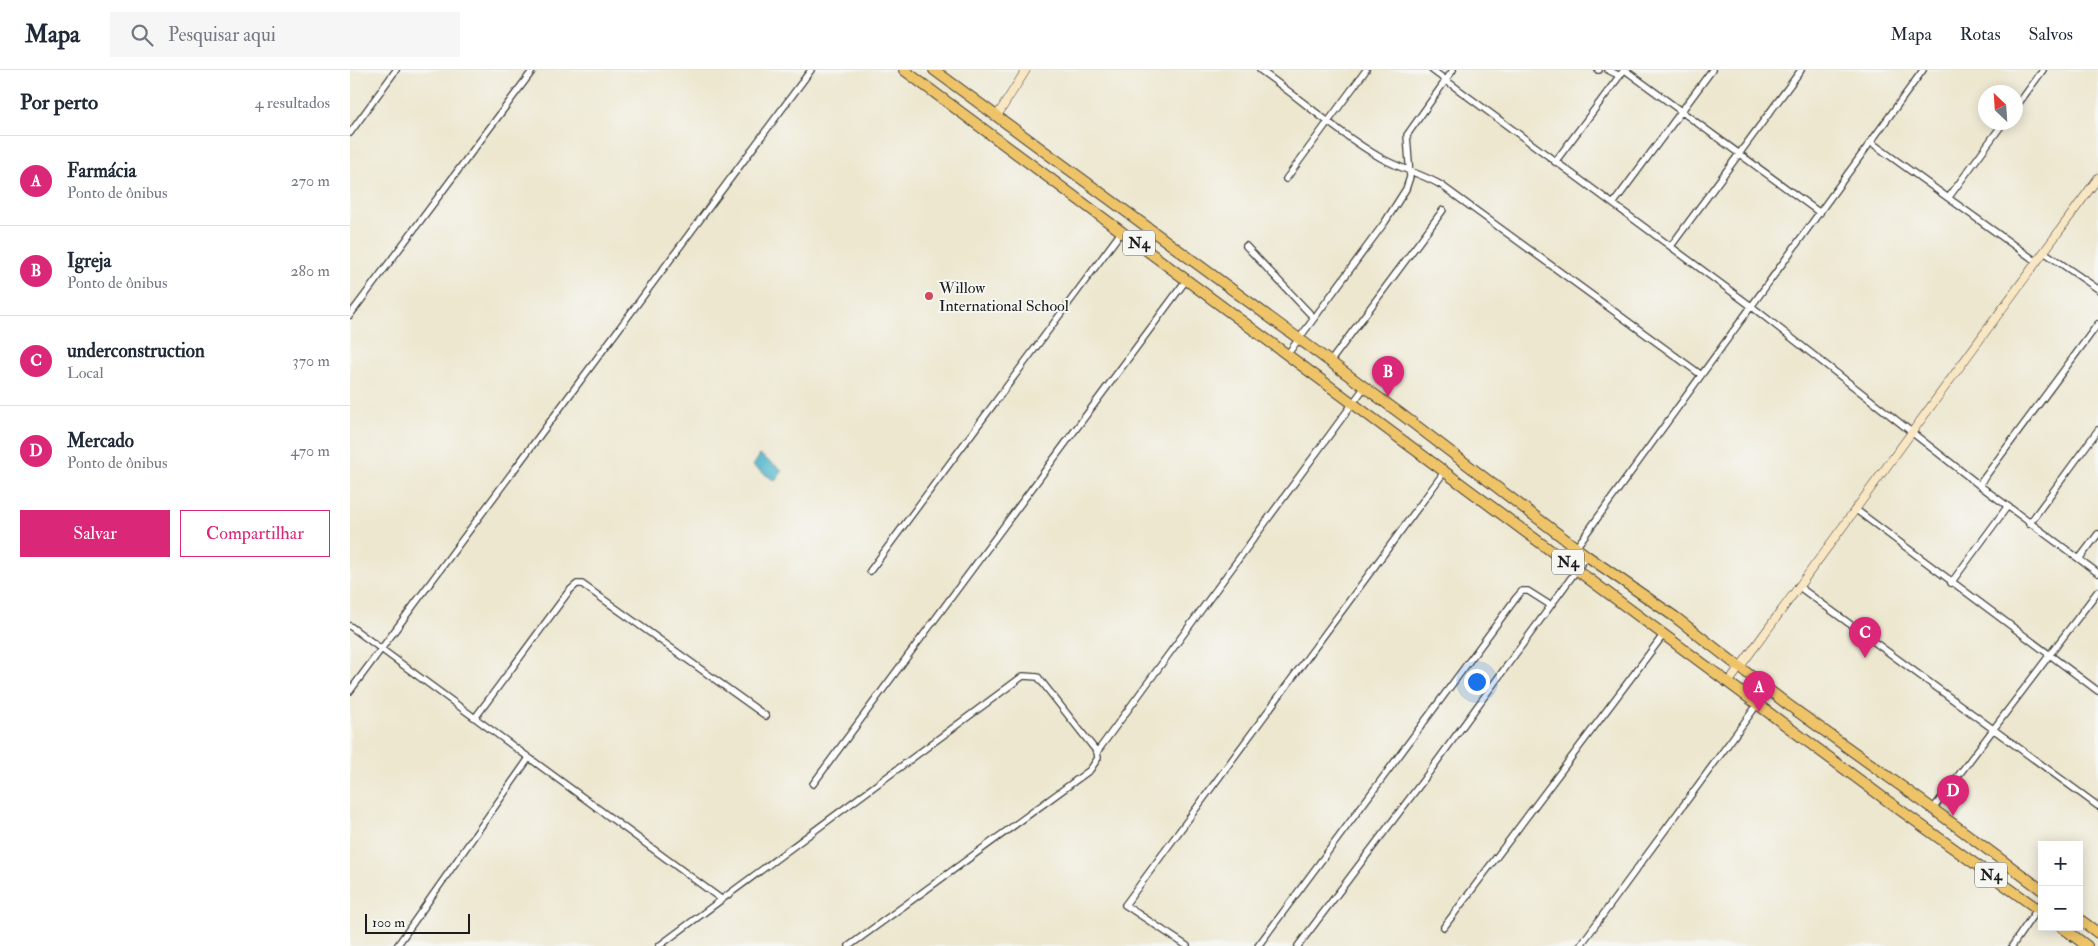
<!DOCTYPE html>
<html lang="pt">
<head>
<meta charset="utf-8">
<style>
  body { margin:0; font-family:"IM FELL Double Pica",serif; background:#f6f6f7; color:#1f2937 }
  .controls { position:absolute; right:15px; bottom:15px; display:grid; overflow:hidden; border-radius:0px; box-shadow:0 2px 12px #0003 }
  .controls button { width:45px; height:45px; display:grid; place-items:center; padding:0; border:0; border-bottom:1px solid #e0e1e3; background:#fff; color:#1f2937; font:25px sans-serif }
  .compass { position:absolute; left:1628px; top:15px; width:45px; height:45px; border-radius:50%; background:#fff; box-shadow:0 2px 12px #0003; rotate:335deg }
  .scale { position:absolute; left:15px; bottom:12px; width:105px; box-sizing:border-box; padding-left:5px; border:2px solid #1c1c1c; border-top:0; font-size:14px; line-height:18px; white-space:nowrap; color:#1c1c1c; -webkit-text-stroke:4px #f6f6f2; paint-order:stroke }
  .you { position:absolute; left:1126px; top:611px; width:18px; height:18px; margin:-12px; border:4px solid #fff; border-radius:50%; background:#1a73e8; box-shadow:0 0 0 8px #1a73e833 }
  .badge { display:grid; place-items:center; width:32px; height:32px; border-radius:50%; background:#db2777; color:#fff; font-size:16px; font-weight:700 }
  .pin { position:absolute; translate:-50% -41px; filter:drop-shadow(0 1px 2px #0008) }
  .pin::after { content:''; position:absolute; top:26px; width:18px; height:15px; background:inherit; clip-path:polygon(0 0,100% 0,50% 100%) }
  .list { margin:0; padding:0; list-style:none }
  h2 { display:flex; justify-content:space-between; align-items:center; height:65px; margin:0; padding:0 20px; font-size:21px }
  h2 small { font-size:16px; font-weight:400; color:#747a83 }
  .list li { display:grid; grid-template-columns:32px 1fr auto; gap:15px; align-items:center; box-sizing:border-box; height:90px; padding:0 20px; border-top:1px solid #e0e1e3 }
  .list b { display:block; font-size:19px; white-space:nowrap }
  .list p { margin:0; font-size:16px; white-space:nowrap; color:#747a83 }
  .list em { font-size:16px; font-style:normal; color:#747a83 }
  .actions { display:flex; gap:10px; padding:15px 20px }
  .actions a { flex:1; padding:11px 0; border:1px solid #db2777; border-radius:0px; text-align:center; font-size:18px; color:#db2777 }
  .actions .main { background:#db2777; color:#fff }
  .icon { flex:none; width:28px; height:28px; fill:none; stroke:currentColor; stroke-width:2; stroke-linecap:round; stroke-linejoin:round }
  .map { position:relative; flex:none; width:1748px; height:876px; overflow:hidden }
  header { display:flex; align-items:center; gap:30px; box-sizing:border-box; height:70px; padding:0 25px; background:#fff; border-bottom:1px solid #e0e1e3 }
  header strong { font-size:24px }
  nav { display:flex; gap:28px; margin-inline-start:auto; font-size:18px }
  .search { width:350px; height:45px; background:#f6f6f7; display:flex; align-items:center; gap:12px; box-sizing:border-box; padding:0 18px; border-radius:0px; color:#747a83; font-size:19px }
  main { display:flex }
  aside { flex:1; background:#fff }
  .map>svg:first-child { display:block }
</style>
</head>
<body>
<header>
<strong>Mapa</strong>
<div class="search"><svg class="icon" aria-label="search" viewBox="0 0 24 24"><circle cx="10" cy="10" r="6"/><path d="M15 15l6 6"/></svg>Pesquisar aqui</div>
<nav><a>Mapa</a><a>Rotas</a><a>Salvos</a></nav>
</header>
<main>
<aside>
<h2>Por perto<small>4 resultados</small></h2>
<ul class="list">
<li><span class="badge">A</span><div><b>Farmácia</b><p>Ponto de ônibus</p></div><em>270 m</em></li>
<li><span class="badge">B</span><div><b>Igreja</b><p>Ponto de ônibus</p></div><em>280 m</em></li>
<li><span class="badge">C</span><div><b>underconstruction</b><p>Local</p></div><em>370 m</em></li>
<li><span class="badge">D</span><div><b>Mercado</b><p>Ponto de ônibus</p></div><em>470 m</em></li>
</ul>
<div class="actions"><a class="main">Salvar</a><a>Compartilhar</a></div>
</aside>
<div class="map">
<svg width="1748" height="876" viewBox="0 0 1748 876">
  <rect width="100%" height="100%" fill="#f6f6f2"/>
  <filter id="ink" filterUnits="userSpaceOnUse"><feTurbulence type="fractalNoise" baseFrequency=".02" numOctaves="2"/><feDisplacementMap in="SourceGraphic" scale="10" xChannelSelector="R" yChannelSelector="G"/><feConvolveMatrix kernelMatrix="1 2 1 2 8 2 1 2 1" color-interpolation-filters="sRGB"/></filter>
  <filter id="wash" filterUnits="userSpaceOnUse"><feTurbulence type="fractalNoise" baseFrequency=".0096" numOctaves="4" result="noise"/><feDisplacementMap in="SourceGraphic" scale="20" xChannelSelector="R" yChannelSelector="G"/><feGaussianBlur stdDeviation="1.12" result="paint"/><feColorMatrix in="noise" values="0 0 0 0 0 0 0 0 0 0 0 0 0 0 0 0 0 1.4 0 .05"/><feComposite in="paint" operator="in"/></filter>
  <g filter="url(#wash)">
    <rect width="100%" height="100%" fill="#ede7cf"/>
    <path fill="#4cb3cb" stroke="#346874" d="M 410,385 L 432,400 L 425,411 L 403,396 Z"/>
  </g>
  <g filter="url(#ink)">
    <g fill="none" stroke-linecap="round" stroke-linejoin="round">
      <defs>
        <path id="street" d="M 910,0 C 951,29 988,63 1031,88 C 1051,99 1072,104 1091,115 L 1350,304
          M 1082,0 L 1401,236 L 1629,415 L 1748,503
          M 1248,0 L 1249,0
          M 1258,0 L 1270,6
          M 1275,0 L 1470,143
          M 1666,37 L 1693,0
          M 0,63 L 46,0
          M 1522,73 L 1687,192
          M 1205,92 L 1274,0
          M 936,109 L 1016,0
          M 1599,127 L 1654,52
          M 1263,134 L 1362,0
          M 896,176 L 964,248
          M 1321,176 L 1451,0
          M 1694,182 L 1748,219
          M 0,245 L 183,0
          M 937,285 L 1035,152 L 1056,119 L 1060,107 L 1057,65 L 1103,0
          M 980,292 L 1093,140
          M 1629,415 L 1748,254
          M 1505,439 L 1748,621
          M 1679,454 L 1748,360
          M 1729,489 L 1748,464
          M 1217,490 L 1573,0
          M 520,501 L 772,161
          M 1601,513 L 1657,437
          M 1448,516 L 1748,736
          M 0,556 L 371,829
          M 0,621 L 461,0
          M 125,648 L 219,521 L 227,514 L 232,514 L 416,646
          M 463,714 L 837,209
          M 1583,739 L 1748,521
          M 1094,857 L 1314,564
          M 47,876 L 179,688
          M 309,876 L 673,606 L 688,607 L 747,682
          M 499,876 L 740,700 L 748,688 L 747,682 L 1014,318
          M 837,876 L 775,835 L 1095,401
          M 908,876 L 1166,528 L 1172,521 L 1178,521 L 1200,535
          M 948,876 L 1072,712 L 1237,486
          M 1230,876 L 1418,620
          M 1662,876 L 1692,832"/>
        <path id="secondary" d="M 647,46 L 676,0
          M 1379,612 L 1748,108"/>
        <path id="highway" d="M 554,0 L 1539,732 L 1692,842
          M 584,0 L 1051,344 L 1237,486 L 1325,547 L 1437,634 L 1583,739 L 1692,820
          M 1729,849 L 1748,863
          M 1712,857 L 1737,876"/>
      </defs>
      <use href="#street" stroke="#3b3a37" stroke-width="8"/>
      <use href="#secondary" stroke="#3b3a37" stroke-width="9"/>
      <use href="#highway" stroke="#3b3a37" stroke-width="12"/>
      <use href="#street" stroke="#fff" stroke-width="5.5"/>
      <use href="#secondary" stroke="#f9e7c3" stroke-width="8"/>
      <use href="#highway" stroke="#efc469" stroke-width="10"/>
    </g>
  </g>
  <circle fill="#d1495b" stroke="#f6f6f2" stroke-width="2" cx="579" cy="226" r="5"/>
  <g text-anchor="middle" stroke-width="4" stroke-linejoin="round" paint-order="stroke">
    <g fill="#f6f6f2" stroke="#5d5d5c" stroke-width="1">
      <rect x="773" y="160.5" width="32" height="25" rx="4"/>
      <rect x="1202" y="479.5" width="32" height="25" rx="4"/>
      <rect x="1625" y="792.5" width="32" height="25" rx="4"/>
    </g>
    <g font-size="15" font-weight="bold" fill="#1c1c1c">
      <text x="789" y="178">N4</text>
      <text x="1218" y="497">N4</text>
      <text x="1641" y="810">N4</text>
    </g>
    <g font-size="16" fill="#1c1c1c" stroke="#f6f6f2" text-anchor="start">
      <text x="589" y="223">Willow<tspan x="589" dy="18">International School</tspan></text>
    </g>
  </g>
</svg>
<div class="controls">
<button>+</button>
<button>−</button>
</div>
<svg class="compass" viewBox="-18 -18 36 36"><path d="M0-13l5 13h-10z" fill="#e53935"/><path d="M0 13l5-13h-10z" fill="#747a83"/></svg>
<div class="scale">100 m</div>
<div class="you"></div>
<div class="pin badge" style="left:1409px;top:642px">A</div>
<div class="pin badge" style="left:1038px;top:327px">B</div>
<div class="pin badge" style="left:1515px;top:588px">C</div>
<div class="pin badge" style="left:1603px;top:746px">D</div>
</div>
</main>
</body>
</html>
